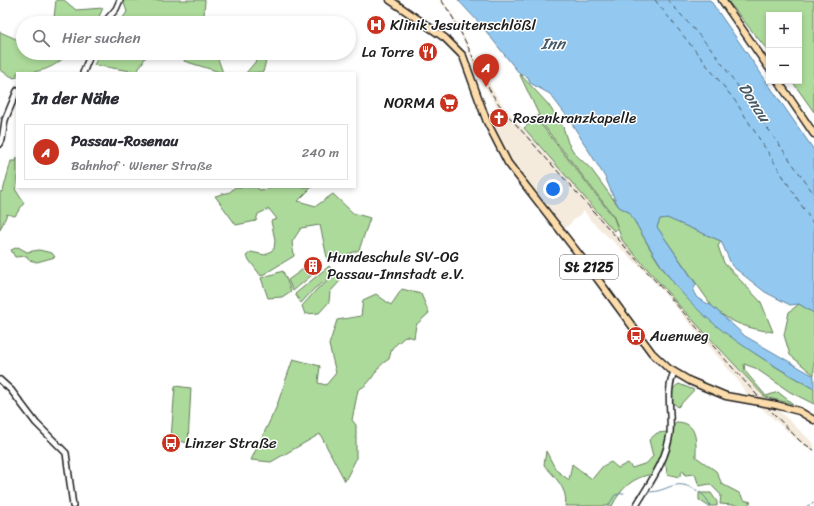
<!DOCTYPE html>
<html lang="de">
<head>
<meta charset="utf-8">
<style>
  body { margin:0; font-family:Sriracha,sans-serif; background:#f7f7f7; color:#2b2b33 }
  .controls { position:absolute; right:12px; top:12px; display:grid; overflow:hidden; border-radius:0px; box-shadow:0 2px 6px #0003 }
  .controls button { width:36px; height:36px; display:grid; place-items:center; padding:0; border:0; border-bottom:1px solid #e1e1e2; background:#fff; color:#2b2b33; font:20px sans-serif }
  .you { position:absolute; left:553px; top:189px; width:14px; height:14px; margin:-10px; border:3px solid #fff; border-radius:50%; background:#1a73e8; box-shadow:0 0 0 6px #1a73e833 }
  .badge { display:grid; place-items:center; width:26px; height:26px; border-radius:50%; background:#c8321e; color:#fff; font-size:13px; font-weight:700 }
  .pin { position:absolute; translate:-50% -33px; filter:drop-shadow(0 1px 2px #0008) }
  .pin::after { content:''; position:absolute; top:21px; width:14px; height:12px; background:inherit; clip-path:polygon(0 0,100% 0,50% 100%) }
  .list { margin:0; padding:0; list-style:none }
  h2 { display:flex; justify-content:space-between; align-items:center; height:52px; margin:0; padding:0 16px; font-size:17px }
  h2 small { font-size:13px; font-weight:400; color:#7c7c81 }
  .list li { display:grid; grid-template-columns:26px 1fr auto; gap:12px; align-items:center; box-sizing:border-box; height:56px; margin:0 8px 8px; padding:0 8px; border:1px solid #e1e1e2; border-radius:0px }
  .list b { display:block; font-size:15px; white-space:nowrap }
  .list p { margin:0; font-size:13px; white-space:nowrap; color:#7c7c81 }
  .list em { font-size:13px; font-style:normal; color:#7c7c81 }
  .icon { flex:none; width:22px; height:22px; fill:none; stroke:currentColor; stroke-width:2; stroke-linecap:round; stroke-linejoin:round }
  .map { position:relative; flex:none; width:814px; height:506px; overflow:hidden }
  .search { position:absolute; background:#fff; box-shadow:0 2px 6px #0003; left:16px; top:16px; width:340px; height:44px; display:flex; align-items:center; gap:10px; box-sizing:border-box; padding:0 14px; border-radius:22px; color:#7c7c81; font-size:15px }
  .panel { position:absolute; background:#fff; box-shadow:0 2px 6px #0003; left:16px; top:72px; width:340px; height:116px; border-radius:0px }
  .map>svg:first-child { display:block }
</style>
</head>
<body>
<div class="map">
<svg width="814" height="506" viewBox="0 0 814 506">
  <rect width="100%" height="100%" fill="#fff"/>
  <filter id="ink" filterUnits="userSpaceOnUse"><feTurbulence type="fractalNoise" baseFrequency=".025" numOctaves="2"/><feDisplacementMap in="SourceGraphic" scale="8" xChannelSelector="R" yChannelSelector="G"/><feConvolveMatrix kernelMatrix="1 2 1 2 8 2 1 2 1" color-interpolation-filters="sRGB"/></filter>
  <g filter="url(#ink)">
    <path fill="#f5ebdd" d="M 439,0 L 443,0 L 454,17 L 480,70 L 504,107 L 726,357 L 765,397 L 814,444 L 814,452 L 797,440 L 749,397 L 735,377 L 646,272 L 591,221 L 584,211 L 563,230 L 519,175 L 503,150 L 489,120 L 498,127 L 507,119 L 496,105 L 476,72 L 466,46 L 450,14 Z"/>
    <path fill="#acda9a" stroke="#647b5b" d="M 56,0 L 64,0 L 76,10 L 103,8 L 96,23 L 50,23 L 54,18 Z
      M 123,0 L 205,0 L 204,16 L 202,23 L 119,23 L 127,12 Z
      M 727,0 L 814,0 L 814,112 L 792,81 L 799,81 L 799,15 L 769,15 L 769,52 Z
      M 0,32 L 23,42 L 23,53 L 69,53 C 53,69 40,73 17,73 L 17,77 L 14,78 L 0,70 Z
      M 100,53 L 148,53 L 137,72 L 94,65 Z
      M 186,53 L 216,53 L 223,73 L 184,61 Z
      M 257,53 L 268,53 L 263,72 L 246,73 L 256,61 Z
      M 519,73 L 548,104 L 563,127 L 568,143 L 575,154 L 591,169 L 619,207 L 629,212 C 642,233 653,257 669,277 C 708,326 760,359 814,389 L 814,404 L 790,392 L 755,368 L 744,364 L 745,371 L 766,396 L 778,392 L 793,404 L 765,397 L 676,302 L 622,240 L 613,215 L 537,117 L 539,115 Z
      M 536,118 L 614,218 L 618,228 L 614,231 L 524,128 Z
      M 17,158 L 17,185 L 15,189 L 24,203 L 15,216 L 7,214 L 0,230 L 0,192 L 3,191 L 11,161 L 16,161 Z
      M 235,187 L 257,187 L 259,190 L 269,189 L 270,187 L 312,187 L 298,201 L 316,206 L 333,194 L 353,213 L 370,218 L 359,250 L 328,262 L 320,225 L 301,228 L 292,242 L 294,256 L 261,276 L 246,256 L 251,252 L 265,255 L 274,249 L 275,240 L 271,221 L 277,219 L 269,209 L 258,214 L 256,221 L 236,225 L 215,196 L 230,192 Z
      M 667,218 L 721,241 L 718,246 L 724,263 L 761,302 L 773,332 C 750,329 729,323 712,306 L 657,227 L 660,219 Z
      M 18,247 L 27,252 L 39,250 L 52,253 L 55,257 L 37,262 L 29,260 L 27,256 L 15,257 L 11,250 Z
      M 329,266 L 336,274 L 315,288 L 301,303 L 295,294 Z
      M 306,267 L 312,275 L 293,291 L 288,280 Z
      M 283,271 L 291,291 L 282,297 L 268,298 L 261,278 Z
      M 338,274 L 341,280 L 330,292 L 329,302 L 319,313 L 305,314 L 302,306 L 317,289 Z
      M 402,289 L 421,294 L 429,313 L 416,325 L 414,338 L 406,336 L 392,348 L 389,359 C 372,369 376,381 358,390 L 352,420 L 356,425 L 356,459 L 345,481 L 320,434 L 271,462 L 251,460 L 276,408 L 293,359 L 320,366 L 318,383 L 326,385 L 336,373 L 329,345 L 337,320 L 361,316 L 363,300 L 376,294 L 391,305 Z
      M 799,304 L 814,313 L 814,375 L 790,355 L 784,335 L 789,312 Z
      M 679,384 L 694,390 L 678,407 L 672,402 C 671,394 671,388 679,384 Z
      M 175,386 L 191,388 L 188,443 L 171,439 Z
      M 676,422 C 698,422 696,441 696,457 L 716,471 L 722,484 L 739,493 L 744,500 L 751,502 L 746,506 L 720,504 L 721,495 L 710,484 L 699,486 L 695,474 L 685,475 L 683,470 L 679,477 L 667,474 L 666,466 L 661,462 L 653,474 C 633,477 621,488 612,506 L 565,506 C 569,490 554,476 544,465 L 546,451 L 556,470 L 569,480 L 572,464 L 592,479 L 603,466 L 611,462 L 618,468 L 628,463 L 632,468 L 647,463 L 653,456 L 649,440 L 657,433 L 667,432 Z
      M 699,493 L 711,493 L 717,502 L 717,506 L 708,506 L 699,500 Z"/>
    <path fill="#93c9f1" stroke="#63849c" d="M 458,0 L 710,0 L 814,150 L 814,313 L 799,304 L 790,305 L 765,292 L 732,266 L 721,241 L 667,218 L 660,219 L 657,227 L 696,284 L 693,291 L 697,298 L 712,306 L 745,336 L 814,376 L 814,389 C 768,362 719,335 683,294 C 661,270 646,240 629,212 L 619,207 L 615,200 L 605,177 L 569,119 L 550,94 L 530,83 L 528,77 L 519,73 L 481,25 Z"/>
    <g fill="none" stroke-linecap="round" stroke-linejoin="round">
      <path stroke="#63849c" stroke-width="1" d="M 101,23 L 113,8
        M 10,103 L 10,98 L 17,85
        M 0,119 L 3,115
        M 648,492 C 670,492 673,477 696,490 C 703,494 708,499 710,506
        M 637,496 L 642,491
        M 608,506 L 615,495 L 624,493
        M 807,506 L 814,503"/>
      <path stroke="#465967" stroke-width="1" stroke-dasharray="5 4" stroke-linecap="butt" d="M 655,0 L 736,102 L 814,225
        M 668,0 L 713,51 L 814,194"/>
      <defs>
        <path id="secondary" d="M 104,23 L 116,9 L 120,0
          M 83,73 L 91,53
          M 0,144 L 2,140 L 5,120 L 17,91
          M 0,380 L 11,390 L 36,423 L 66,453 L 73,506
          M 636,506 C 650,482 666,462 670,433 C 672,412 665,393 674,372"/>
        <path id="primary" d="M 390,0 L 445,38 L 463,56 L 487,122 L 508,163 L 588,266 L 652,353 L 668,368 L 690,381 L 726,396 L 760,402
          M 722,0 L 769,68
          M 778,81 L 814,134
          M 776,405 L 799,411 L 814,420"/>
      </defs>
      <use href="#secondary" stroke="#1c1c1c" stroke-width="8"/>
      <use href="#primary" stroke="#1c1c1c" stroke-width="9"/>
      <use href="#secondary" stroke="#fff" stroke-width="5"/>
      <use href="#primary" stroke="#fddcac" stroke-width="6"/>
      <path stroke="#1c1c1c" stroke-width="1" stroke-dasharray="6 3" stroke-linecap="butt" d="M 441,0 C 467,34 477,77 504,111 L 772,412 L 800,441 L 814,450"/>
      <defs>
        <path id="primary-bridge" d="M 760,402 L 776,405"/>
      </defs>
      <use href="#primary-bridge" stroke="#1c1c1c" stroke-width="9" stroke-linecap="butt"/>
      <use href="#primary-bridge" stroke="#fddcac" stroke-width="6"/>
    </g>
  </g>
  <defs>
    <symbol id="hospital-disc" viewBox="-11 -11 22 22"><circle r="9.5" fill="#c8321e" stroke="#fff"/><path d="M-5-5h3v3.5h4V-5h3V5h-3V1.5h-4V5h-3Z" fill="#fff"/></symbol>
    <symbol id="restaurant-disc" viewBox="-11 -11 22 22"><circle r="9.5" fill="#c8321e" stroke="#fff"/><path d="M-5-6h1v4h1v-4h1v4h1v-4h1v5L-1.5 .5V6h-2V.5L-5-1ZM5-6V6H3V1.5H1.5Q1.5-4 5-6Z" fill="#fff"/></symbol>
    <symbol id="supermarket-disc" viewBox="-11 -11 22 22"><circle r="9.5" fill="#c8321e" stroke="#fff"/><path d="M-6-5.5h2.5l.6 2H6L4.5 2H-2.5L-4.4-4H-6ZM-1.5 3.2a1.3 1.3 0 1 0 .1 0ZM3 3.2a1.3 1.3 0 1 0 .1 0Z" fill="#fff"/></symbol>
    <symbol id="church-disc" viewBox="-11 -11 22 22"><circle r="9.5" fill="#c8321e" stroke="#fff"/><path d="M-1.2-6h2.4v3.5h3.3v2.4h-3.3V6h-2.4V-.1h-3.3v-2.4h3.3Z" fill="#fff"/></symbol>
    <symbol id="building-disc" viewBox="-11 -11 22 22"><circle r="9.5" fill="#c8321e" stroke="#fff"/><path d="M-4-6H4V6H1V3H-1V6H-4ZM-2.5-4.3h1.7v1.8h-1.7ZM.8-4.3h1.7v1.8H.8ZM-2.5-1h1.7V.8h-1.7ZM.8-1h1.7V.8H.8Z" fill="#fff"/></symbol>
    <symbol id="bus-disc" viewBox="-11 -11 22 22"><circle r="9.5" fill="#c8321e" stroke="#fff"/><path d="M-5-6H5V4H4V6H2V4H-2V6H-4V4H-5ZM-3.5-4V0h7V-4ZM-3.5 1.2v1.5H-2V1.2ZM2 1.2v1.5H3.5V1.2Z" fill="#fff"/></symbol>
  </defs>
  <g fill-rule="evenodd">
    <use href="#hospital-disc" x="365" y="14" width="22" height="22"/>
    <use href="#restaurant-disc" x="417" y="41" width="22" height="22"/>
    <use href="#supermarket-disc" x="438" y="92" width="22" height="22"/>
    <use href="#church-disc" x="488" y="107" width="22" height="22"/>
    <use href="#building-disc" x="302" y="255" width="22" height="22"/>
    <use href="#bus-disc" x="625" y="325" width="22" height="22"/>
    <use href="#bus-disc" x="160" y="432" width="22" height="22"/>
  </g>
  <g text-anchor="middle" stroke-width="3" stroke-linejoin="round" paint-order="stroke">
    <rect fill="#fff" stroke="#606060" stroke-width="1" x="560" y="255" width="58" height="24" rx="3"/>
    <g font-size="14" font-weight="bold" fill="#1c1c1c">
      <text x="589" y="272">St 2125</text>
    </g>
    <g font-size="15" fill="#1c1c1c" stroke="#fff" text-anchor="start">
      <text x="390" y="30">Klinik Jesuitenschlößl</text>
      <text x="414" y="57" text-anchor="end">La Torre</text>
      <text x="435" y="108" text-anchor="end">NORMA</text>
      <text x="513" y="123">Rosenkranzkapelle</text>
      <text x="327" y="262">Hundeschule SV-OG<tspan x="327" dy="17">Passau-Innstadt e.V.</tspan></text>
      <text x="650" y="341">Auenweg</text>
      <text x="185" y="448">Linzer Straße</text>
    </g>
    <g font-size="16" font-style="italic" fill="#465967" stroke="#fff">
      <text x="553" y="49">Inn</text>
      <text transform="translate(755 102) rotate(57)" y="6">Donau</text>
    </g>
  </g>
</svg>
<div class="controls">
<button>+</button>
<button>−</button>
</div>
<div class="you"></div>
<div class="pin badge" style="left:486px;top:87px">A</div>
<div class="search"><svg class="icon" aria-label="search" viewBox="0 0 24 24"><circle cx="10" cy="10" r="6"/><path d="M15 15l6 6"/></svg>Hier suchen</div>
<section class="panel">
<h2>In der Nähe<small></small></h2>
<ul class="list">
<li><span class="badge">A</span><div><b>Passau-Rosenau</b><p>Bahnhof · Wiener Straße</p></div><em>240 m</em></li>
</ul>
</section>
</div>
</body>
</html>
